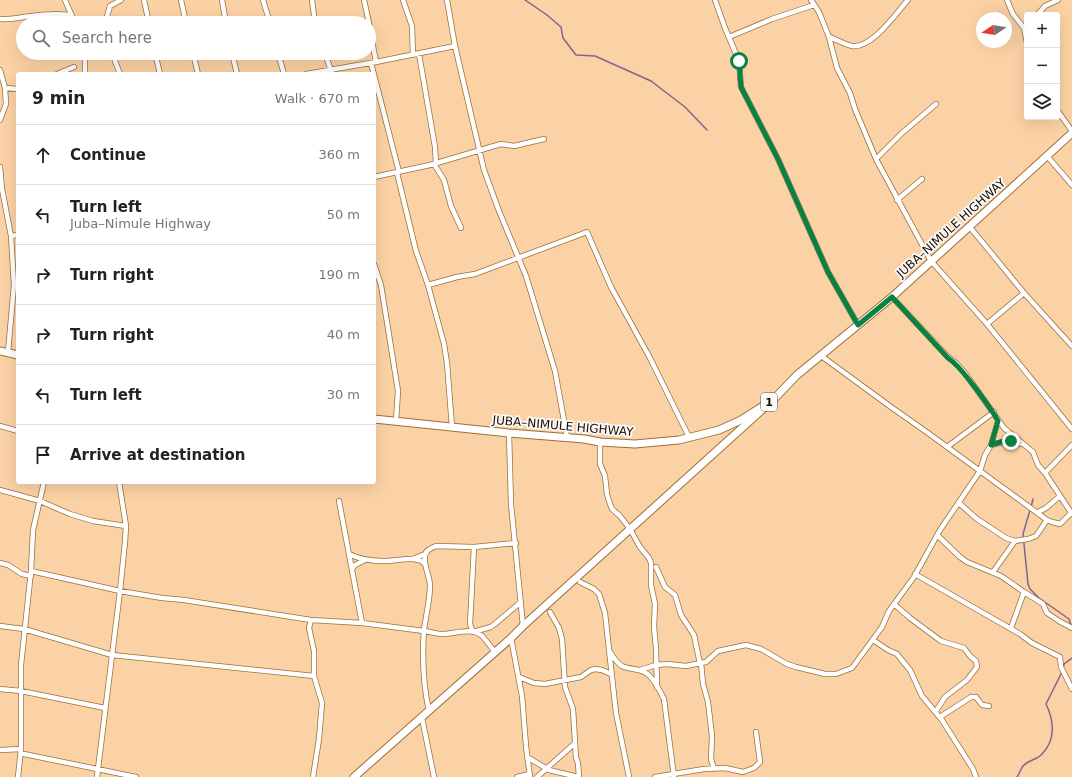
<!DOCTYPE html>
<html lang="en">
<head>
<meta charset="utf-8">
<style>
  body { margin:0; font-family:"DejaVu Sans",sans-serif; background:#f6f6f6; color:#222 }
  .controls { position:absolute; right:12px; top:12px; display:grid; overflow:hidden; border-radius:4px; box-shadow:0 4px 16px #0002 }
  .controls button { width:36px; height:36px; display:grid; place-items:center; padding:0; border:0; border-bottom:1px solid #e0e0e0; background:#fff; color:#222; font:20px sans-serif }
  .compass { position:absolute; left:976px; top:12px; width:36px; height:36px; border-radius:50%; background:#fff; box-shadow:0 4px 16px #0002; rotate:258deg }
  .stop { position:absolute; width:12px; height:12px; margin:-9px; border:3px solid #0b8043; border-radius:50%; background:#fff }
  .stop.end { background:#0b8043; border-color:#fff; box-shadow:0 1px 4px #0008 }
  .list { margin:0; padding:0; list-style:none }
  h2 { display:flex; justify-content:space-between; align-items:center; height:52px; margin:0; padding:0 16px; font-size:17px }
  h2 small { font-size:13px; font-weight:400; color:#767676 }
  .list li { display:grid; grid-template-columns:26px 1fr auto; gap:12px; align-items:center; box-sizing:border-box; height:60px; padding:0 16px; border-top:1px solid #e0e0e0 }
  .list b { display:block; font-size:15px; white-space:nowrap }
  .list p { margin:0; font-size:13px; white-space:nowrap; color:#767676 }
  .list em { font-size:13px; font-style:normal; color:#767676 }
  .icon { flex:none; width:22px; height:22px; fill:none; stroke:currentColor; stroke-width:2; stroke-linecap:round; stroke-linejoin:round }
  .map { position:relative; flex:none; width:1072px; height:777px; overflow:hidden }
  .search { position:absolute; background:#fff; box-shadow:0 4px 16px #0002; left:16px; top:16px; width:360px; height:44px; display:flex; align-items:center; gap:10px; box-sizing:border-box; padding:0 14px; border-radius:22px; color:#767676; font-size:15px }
  .panel { position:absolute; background:#fff; box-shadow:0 4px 16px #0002; left:16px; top:72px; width:360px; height:412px; border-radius:4px }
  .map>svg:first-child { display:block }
</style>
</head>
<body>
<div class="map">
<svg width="1072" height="777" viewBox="0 0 1072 777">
  <rect width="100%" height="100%" fill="#fbd2a5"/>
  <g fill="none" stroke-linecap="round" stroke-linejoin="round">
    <path stroke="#836490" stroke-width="1.5" d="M 525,0 L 547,15 L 561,27 L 563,38 L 576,55 L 595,56 L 651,81 L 685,107 L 707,130
      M 1031,507 L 1033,499
      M 1030,510 L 1023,534 L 1028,584 L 1030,589 L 1039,598 L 1069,619 L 1071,625
      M 1063,668 L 1064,664 L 1072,658
      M 1017,777 C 1019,774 1021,769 1023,766 C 1028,760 1037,760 1042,754 C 1056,740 1054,720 1046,704 L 1062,672"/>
    <defs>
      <path id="street" d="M 65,0 L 75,23
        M 144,0 L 149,23
        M 181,0 L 186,23
        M 222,0 L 226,23
        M 263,0 L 270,23
        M 312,0 L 315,23
        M 364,0 L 369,23
        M 403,0 L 412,26 L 413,55
        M 447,0 L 455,46 L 484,170 L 499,211 L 526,276 L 555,371 L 567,437
        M 715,0 L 725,28 L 739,61 L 741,87 L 778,159 L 828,272 L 858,325
        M 811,0 L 819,12 L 829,37 L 837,68 L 850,93 L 855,109 L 876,159 L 931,261 L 987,324 L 1072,429
        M 1007,0 L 1013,14 L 1024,28 L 1027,43
        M 1037,15 L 1045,6 L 1058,0
        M 0,19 C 11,20 21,17 32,16 C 45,14 58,14 71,15
        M 105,23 L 110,6 L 121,0
        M 369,25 L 376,62
        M 729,37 L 772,19 L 814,5
        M 829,37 C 836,39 845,45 852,46 C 872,49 896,13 908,0
        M 85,53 L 85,74
        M 112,53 L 120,74
        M 155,53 L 160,74
        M 193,53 L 198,74
        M 232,53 L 237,74
        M 278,53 L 284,74
        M 325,53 L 332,74
        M 419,54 L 435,147 L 436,163
        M 371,63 L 399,172
        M 0,70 L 5,88 L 6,104 L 0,120
        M 57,74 L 74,67
        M 306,74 L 376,62 L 455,46
        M 5,88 L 18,89
        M 1057,110 L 1072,131
        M 1047,156 L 1072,185
        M 876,159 L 902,133 L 936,104
        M 434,164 L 444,180 L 451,206 L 461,228
        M 0,167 L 2,189 L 11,236 L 18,235
        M 397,173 L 416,251 L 428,285 L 444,344 L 447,363 L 452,427
        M 374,177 L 430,165 L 501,144 L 514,146 L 544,139
        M 897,200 L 922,179
        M 969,226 L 1024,293 L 1072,346
        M 374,264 L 381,285 L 398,391 L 396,421
        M 428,285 L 457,277 L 475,274 L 587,232 L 611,287 L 650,358 L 689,437
        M 892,297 L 948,357 L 956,363 L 965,373 L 1004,428 L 1033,452 L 1038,465 L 1045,473 L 1072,514
        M 987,324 L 1024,293
        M 8,352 L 14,285 L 11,236
        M 820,355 L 891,407 L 928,433 L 1047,520 L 1052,522 L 1060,524 L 1071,513
        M 0,426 L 18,431
        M 509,433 L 511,504 L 523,626
        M 600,442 L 600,464 L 605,476 L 607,494 L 609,501 L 612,509 L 620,516 L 630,529 L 640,547 L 649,558 L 651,563 L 651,585 L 655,604 L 654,627 L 656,648 L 657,687
        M 991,445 L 1007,441 L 1023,444
        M 947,447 L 994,412
        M 1045,473 L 1072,445
        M 0,490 L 40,501 L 70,514 L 93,521 L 126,526
        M 339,501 L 362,623
        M 959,503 L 977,519 L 1006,538 L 1015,541 L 1028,539 L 1036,536 L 1047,520
        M 1038,512 L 1046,508 L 1060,496
        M 937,535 L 960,557 L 967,562 L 1001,576 L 1024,592 L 1043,604 L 1047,613 L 1059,621 L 1072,628
        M 474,547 L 470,624 L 473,632 L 491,627 L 496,623 L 521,602
        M 349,554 C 359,559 371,561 382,561 C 395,562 416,554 425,564
        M 413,559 L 425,554 L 427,551
        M 0,563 L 8,565 L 22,574 L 31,576
        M 656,567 L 665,587 L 675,595 L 681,615 L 694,635 L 700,664
        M 352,569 L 355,565 L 365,560
        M 31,571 L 120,591 L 162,598 L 184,600 L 311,620 L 362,623 L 424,631 C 431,632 437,634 443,634 C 454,634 471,627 481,635 C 486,640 491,647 495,652
        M 993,572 L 1015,541
        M 915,574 L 1020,634 L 1032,643 L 1060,657 L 1061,667 L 1072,689
        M 580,582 L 594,589 L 599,594 L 605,613 L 616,713 L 629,777
        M 894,604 L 910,618 L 941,641 L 964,648 L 970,656 L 976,661 L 977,667 L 967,680 L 945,697 L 936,711
        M 550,612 L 559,628 L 562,639 L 565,687 L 573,709 L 576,758 L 578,763 L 579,777
        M 311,620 L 309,628 L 314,651 L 314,676 L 322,703 L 319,739 L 313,777
        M 0,626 L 24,629 L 112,655 L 314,676
        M 1011,628 L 1024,592
        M 511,638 L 522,696 L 526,746 L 530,777
        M 873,640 L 888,650 L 897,654 L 900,658 L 910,670 L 922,696 L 942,720 L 973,769 L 976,777
        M 610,652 C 613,657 617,663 622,666 C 630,670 639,668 646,673 C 654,678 660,691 664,699 L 674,777
        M 701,663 L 703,684 L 708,702 L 712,736 L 711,759 L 714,769
        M 640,670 L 656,665 L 667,664 L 686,666 L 706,662 L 718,651 L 746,645 L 761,649 L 787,664 L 796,667 L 825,674 L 836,674 L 852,668 L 882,627 L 889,611 L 914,577 L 940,530 L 980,471 L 985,455 L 991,445 L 998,421
        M 519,677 L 534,683 L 545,684 L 581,677 L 591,670 L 595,669 L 602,670 L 611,674
        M 0,689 L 21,691 L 105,708
        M 429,711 C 423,684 422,657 424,629 C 426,616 430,599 430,586 C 430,576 423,565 425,556 C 426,550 431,548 436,546 L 474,547 L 516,543
        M 940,717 L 971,697 L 976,697 L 982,705 L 989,706
        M 422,718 L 434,777
        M 0,750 L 21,749
        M 24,754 L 136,777
        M 527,757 L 549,770 L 578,777
        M 18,777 L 21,749 L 21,665 L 31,571 L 33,530 L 44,482
        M 97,777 L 120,591 L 125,542 L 126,526 L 119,482
        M 517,777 L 530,774
        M 537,777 L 574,744
        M 655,777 L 704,769 L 725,768 L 743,772 L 754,768 L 760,762 L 756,732"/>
      <path id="secondary" d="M 354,777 L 511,638 L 523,626 L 764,408"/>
      <path id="primary" d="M 0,351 L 18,355
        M 374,419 L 509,433 L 584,439 L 600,442 L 635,444 L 679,440 L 719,430 L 741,420 L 774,399 L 797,375 L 892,297 L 1072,133"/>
    </defs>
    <use href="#street" stroke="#9d6f37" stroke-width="6"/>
    <use href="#secondary" stroke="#9d6f37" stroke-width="9"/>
    <use href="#primary" stroke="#9d6f37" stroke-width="9"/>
    <use href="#street" stroke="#fff" stroke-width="4.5"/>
    <use href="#secondary" stroke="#fff" stroke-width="7"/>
    <use href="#primary" stroke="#fff" stroke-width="7"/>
  </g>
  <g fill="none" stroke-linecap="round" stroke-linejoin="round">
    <path stroke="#0b8043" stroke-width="5" d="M 739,61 L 741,87 L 778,159 L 828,272 L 858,325 L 892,297 L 948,358 C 960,366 967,378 977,390 C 984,400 992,410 998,421 L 991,445 L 1004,441 L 1011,441"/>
  </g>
  <g text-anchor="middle" stroke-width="3.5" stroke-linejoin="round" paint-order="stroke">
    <rect fill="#fbfbfb" stroke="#5e524b" stroke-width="1" x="761" y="393" width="16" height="18" rx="3"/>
    <g font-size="11" font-weight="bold" fill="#1b0a00">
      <text x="769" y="406">1</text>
    </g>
    <g font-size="12" fill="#1b0a00" stroke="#fbfbfb">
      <text transform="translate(951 228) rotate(-42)" y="4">JUBA–NIMULE HIGHWAY</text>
      <text transform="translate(563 426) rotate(5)" y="4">JUBA–NIMULE HIGHWAY</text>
    </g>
  </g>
</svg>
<div class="controls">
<button>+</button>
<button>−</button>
<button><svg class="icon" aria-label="layers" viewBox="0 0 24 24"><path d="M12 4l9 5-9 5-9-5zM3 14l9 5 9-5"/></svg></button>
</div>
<svg class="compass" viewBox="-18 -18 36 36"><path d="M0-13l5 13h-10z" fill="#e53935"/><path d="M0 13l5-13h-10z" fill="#767676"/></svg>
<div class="stop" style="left:739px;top:61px"></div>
<div class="stop end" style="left:1011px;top:441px"></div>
<div class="search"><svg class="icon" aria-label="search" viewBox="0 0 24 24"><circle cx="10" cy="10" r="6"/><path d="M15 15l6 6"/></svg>Search here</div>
<section class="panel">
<h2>9 min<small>Walk · 670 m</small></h2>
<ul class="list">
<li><svg class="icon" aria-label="ahead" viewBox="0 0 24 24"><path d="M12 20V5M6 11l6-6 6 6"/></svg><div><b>Continue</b></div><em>360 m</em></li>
<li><svg class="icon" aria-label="left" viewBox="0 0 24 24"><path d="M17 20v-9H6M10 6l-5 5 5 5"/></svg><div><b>Turn left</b><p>Juba–Nimule Highway</p></div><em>50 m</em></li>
<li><svg class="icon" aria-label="right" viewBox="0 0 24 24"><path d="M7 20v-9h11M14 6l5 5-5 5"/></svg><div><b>Turn right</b></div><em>190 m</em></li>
<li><svg class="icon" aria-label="right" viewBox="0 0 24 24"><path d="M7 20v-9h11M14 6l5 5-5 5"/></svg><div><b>Turn right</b></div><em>40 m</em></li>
<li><svg class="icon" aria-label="left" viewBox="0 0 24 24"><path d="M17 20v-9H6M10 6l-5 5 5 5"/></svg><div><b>Turn left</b></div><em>30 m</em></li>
<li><svg class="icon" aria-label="arrive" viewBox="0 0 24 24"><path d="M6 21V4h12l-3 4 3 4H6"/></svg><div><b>Arrive at destination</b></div></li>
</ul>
</section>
</div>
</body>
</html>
